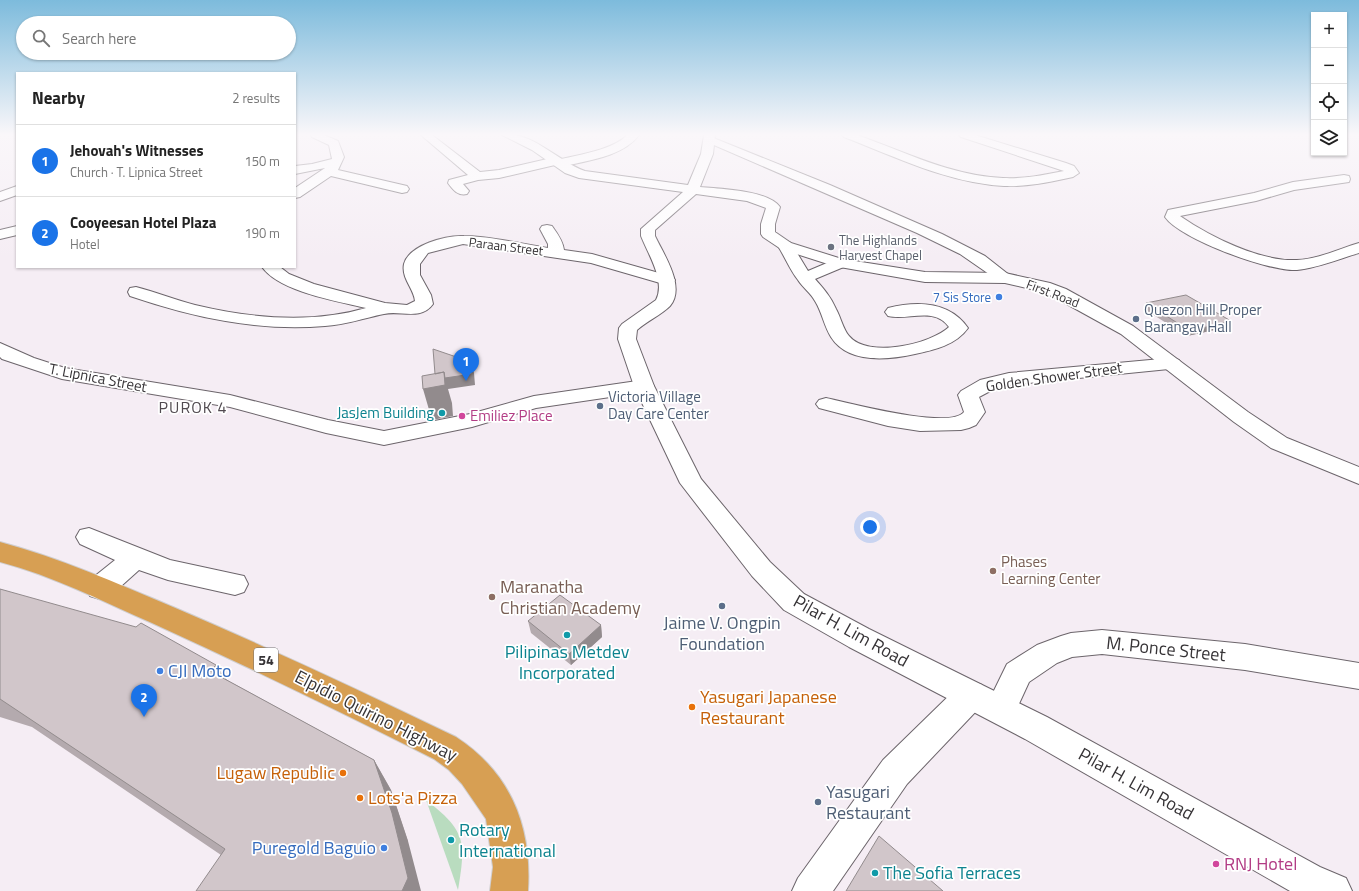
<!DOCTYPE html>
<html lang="en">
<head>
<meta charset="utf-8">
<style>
  body { margin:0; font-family:"Titillium Web",sans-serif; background:#f6f6f6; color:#222 }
  .controls { position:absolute; right:12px; top:12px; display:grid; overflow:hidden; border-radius:0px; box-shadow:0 1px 3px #0004 }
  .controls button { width:36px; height:36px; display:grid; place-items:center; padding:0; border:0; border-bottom:1px solid #e0e0e0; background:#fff; color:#222; font:20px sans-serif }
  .you { position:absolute; left:870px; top:527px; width:14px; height:14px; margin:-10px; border:3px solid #fff; border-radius:50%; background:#1a73e8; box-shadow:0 0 0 6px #1a73e833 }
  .badge { display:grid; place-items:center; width:26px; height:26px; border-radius:50%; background:#1a73e8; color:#fff; font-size:13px; font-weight:700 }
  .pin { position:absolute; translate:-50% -33px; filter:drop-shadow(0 1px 2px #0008) }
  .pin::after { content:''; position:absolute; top:21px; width:14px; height:12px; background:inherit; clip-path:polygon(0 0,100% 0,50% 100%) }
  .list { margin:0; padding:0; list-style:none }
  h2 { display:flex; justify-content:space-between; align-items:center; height:52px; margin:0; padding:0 16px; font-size:17px }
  h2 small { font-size:13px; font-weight:400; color:#767676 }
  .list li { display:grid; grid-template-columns:26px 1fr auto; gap:12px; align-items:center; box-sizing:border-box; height:72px; padding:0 16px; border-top:1px solid #e0e0e0 }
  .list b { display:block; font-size:15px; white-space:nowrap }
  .list p { margin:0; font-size:13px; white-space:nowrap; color:#767676 }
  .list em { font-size:13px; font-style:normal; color:#767676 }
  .icon { flex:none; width:22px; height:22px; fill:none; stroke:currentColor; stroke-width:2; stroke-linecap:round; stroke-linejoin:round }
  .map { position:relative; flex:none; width:1359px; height:891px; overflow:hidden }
  .search { position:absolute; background:#fff; box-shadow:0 1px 3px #0004; left:16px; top:16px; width:280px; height:44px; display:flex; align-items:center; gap:10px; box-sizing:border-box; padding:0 14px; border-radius:22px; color:#767676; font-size:15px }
  .panel { position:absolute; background:#fff; box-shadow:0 1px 3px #0004; left:16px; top:72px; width:280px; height:196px; border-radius:0px }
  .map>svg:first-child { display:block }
</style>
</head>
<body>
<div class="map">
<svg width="1359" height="891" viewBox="0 0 1359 891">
  <rect width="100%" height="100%" fill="#f5edf4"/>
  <path fill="#b9dcbf" d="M 426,800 C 466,831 466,841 458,890 Z"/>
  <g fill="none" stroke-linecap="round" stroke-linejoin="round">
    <defs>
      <path id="street" d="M 311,135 L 324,135 L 338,141 L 344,157 L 338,170 L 407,186 L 409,189 L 407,192 L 402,193 L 331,176 L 300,197 L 295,198 L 295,188 L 325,168 L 295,174 L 295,166 L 312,164 L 332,159 L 329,145 L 312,137 Z
        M 421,135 L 432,135 L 480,172 L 499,170 L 556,157 L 561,159 C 579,155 615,149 627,135 L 639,135 C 623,157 585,161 560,167 L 555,165 L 499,178 L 478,180 L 463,184 L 469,191 L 467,194 C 458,196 453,190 448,183 L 449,180 L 468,175 Z
        M 842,135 L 857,135 C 905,152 952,176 1003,178 C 1024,179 1044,175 1064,171 L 961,137 L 959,135 L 975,135 L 1066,163 L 1074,166 L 1079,173 L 1073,177 C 1050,182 1027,187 1004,186 C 948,183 896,157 844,137 Z
        M 711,137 L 830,185 L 942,234 L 985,256 L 1013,278 L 1011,281 L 1005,283 L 999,281 L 960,254 L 917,233 L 707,142 L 705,140 L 707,138 Z
        M 1344,175 L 1349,176 L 1350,179 L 1349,182 L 1294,190 L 1256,201 L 1180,216 C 1209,236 1260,262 1297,260 C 1318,259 1339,249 1359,243 L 1359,253 C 1339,259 1317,268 1297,270 C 1270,272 1180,239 1165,217 L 1168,210 L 1173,209 L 1254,193 L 1293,182 Z
        M 547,225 L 552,226 C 557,233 563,241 564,250 L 592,254 L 673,277 L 675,280 L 673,283 L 667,285 L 591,263 L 463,244 L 428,253 L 420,264 L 420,275 L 431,295 L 433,304 C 421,321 400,310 384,314 C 364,318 345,325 325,326 C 258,332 192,317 130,296 L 128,292 L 130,288 L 136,287 C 156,292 175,300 195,305 C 249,318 312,324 366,308 C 337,301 280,292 262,267 L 280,267 L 289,274 L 314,284 L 385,303 L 407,305 L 415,301 C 414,289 401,278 404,264 C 409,245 446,235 464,236 C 489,236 523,244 548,248 L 548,244 L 540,229 L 542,226 Z
        M 17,226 L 17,235 L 0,239 L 0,230 Z
        M 786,241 L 791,243 L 808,271 L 834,260 L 846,260 L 848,263 L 846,266 L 815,279 C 823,288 831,297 836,309 C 841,318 843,329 849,336 C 868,359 931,344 949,327 C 934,306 908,321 888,316 L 885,312 L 888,308 C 917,301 949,301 968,328 C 956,345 934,350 915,354 C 888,360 848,364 831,337 C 824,326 822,312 815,301 C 811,293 803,288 798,280 C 790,270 785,257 778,246 L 781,243 Z
        M 0,343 L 34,358 L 65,368 L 230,395 L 328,420 L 384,431 L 470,414 L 534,396 L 644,380 L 651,382 L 654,386 L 651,390 L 644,392 L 536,408 L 472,427 L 384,445 L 326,433 L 230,407 L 62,379 L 2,359 L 0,357 Z
        M 1172,358 L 1179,360 L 1182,364 L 1179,368 L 1009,385 L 994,389 L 979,397 L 985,412 L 976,425 L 969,428 L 961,430 L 920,431 L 888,426 L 819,408 L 816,404 L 819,400 L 826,398 C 849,403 950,430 964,412 L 958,395 L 961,391 L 980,380 L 1009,373 Z
        M 89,528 L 170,560 L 244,576 L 248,584 L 244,592 L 235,595 L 168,580 L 139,570 L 110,596 L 100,599 L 90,596 L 87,588 L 90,580 L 115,560 L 80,544 L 76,537 L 80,530 Z
        M 1102,630 L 1245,644 L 1359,663 L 1359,689 L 1245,670 L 1102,654 L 1072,657 L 1057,663 L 1029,682 L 1012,719 L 1001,723 L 990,719 L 985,709 L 1007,664 L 1037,645 L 1061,636 L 1071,633 Z
        M 971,681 L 982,685 L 986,695 L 982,705 L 907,784 L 833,891 L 792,891 L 798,878 L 883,760 L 960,685 Z"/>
      <path id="secondary" d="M 502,135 C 532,130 558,162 585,171 L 688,185 L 701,154 L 704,135 L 715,135 L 713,154 L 700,187 C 720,189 768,190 780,207 L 775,224 L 775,232 L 791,243 L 842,259 L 925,272 L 1005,273 L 1050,283 L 1066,289 L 1133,326 L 1248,412 L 1287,438 L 1359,467 L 1359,484 L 1271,448 L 1234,422 L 1121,334 L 1054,297 L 1039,291 L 1005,283 L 925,282 L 834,266 L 781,249 L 763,237 L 761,234 L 761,224 L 766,208 L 747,201 L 696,194 L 655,230 L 655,236 C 664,255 686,287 670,306 C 661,315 647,321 637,330 L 636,339 L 654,386 L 701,479 L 770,562 L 804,594 L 869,629 L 1047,717 L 1320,867 L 1346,878 L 1352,891 L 1290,891 L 1025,739 L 849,647 L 784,610 L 752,576 L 680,483 L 634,386 L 618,339 L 619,328 L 622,324 L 656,300 C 666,281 648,254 641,236 L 641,229 L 683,192 L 579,178 L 565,173 L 532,150 Z
        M 17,186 L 17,195 L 0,201 L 0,192 Z"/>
      <path id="highway" d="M 0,542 C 60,558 116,583 173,607 C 269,648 363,692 456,737 C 511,773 532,827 528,891 L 490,891 L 493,867 L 486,819 L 462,784 L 449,770 L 434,759 C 341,712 247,666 152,623 C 102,601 53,576 0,562 Z"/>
    </defs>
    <use href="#street" stroke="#6c656b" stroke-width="2"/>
    <use href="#secondary" stroke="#6c656b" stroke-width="2"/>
    <use href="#highway" stroke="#cfcecf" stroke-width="2"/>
    <use href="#street" fill="#fff" fill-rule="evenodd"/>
    <use href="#secondary" fill="#fff" fill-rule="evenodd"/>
    <use href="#highway" fill="#d79f53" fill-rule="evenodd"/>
  </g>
  <path fill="#b4aaae" d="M 1146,303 L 1228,327 L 1187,336 L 1144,309 Z
    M 0,589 L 227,680 L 374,760 L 391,790 L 408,841 L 221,855 L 32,727 L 0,717 Z
    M 528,621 L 601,625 L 602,637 L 571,665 L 531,633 Z"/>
  <path fill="#928b8d" d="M 1231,321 L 1228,327 L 1187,336 L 1190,331 Z
    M 471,362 L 474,373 L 475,385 L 448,389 L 452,403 L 453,416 L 432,420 L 423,389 L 444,372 Z
    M 601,625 L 602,637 L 571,665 L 569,654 Z
    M 216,665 L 239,697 L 210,671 Z
    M 374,760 L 391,790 L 408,841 L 421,891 L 402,891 Z"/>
  <path fill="#d1c6ca" stroke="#928b8d" d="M 1186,295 L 1231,321 L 1190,331 L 1146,303 Z
    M 433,349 L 471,362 L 472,374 L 445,378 L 444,372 L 435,374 Z
    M 444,372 L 445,385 L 423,389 L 422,376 Z
    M 0,589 L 136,627 L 141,623 L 216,665 L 210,671 L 374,760 L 392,813 L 408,878 L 402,891 L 196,891 L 225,849 L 0,699 Z
    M 560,595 L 601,625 L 569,654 L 528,621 Z
    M 879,836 L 943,891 L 846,891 Z"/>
  <linearGradient id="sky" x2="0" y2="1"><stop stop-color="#7dbbdc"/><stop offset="0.52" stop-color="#faf7fa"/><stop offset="1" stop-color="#faf7fa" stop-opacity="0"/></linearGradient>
  <rect width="1359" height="259" fill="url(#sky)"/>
  <circle fill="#6b7280" stroke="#fff" stroke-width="1.5" cx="831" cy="247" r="4"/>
  <g fill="#3f7fe0" stroke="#fff" stroke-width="1.5">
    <circle cx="999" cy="297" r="4"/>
    <circle cx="160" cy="671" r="4"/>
    <circle cx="384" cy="848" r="4"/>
  </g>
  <g fill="#5c6f8a" stroke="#fff" stroke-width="1.5">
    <circle cx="1136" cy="319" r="4"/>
    <circle cx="600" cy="406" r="4"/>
    <circle cx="722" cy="606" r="4"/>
    <circle cx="818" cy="802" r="4"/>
  </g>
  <g fill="#0f9aa8" stroke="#fff" stroke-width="1.5">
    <circle cx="442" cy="413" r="4"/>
    <circle cx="567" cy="635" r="4"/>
    <circle cx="451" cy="840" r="4"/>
    <circle cx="875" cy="873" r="4"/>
  </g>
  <g fill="#d1479c" stroke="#fff" stroke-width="1.5">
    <circle cx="462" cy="416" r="4"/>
    <circle cx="1216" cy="864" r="4"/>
  </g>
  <g fill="#8d6e63" stroke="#fff" stroke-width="1.5">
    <circle cx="993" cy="571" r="4"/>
    <circle cx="492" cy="597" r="4"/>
  </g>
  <g fill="#e8710a" stroke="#fff" stroke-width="1.5">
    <circle cx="692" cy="707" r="4"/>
    <circle cx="343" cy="773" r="4"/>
    <circle cx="360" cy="798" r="4"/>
  </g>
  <g text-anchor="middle" stroke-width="3.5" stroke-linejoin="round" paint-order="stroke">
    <g font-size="13" fill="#5b616d" stroke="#fff" text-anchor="start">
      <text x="839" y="245">The Highlands<tspan x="839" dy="15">Harvest Chapel</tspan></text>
    </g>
    <g font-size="13" fill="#363336" stroke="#fff">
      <text transform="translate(506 246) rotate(7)" y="5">Paraan Street</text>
      <text transform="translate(1053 293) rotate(21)" y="5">First Road</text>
    </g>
    <g font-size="13" fill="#366cbe" stroke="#fff" text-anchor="end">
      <text x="991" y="302">7 Sis Store</text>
    </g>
    <rect fill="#fff" stroke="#727072" stroke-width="1" x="254" y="648" width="24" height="24" rx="3"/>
    <g font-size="14" font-weight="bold" fill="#363336">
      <text x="266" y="665">54</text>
    </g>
    <g font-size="15" fill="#4e5e75" stroke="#fff" text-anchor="start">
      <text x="1144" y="315">Quezon Hill Proper<tspan x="1144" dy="17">Barangay Hall</tspan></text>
      <text x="608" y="402">Victoria Village<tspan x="608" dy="17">Day Care Center</tspan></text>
    </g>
    <g font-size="15" fill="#363336" stroke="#fff">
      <text transform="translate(1054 377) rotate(-8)" y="5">Golden Shower Street</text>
      <text transform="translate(98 378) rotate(11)" y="5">T. Lipnica Street</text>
    </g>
    <g font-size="15" fill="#0d838f" stroke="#fff" text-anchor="end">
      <text x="434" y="418">JasJem Building</text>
    </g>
    <g font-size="15" fill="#b23c85" stroke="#fff" text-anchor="start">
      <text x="470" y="421">Emiliez Place</text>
    </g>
    <g font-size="15" fill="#785e54" stroke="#fff" text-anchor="start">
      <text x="1001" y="567">Phases<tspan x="1001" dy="17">Learning Center</tspan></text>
    </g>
    <g font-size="16" letter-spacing="1" fill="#514a50" stroke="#fff">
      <text x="193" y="413">PUROK 4</text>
    </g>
    <g font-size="18" fill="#785e54" stroke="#fff" text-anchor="start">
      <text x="500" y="593">Maranatha<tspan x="500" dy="21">Christian Academy</tspan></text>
    </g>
    <g font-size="18" fill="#4e5e75" stroke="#fff">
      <text x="722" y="629">Jaime V. Ongpin<tspan x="722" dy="21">Foundation</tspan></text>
      <text x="826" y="798" text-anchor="start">Yasugari<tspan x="826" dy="21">Restaurant</tspan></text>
    </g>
    <g font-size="18" fill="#363336" stroke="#fff">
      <text transform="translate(851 631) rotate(29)" y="6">Pilar H. Lim Road</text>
      <text transform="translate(1166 649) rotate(6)" y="6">M. Ponce Street</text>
      <text transform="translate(376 716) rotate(27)" y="6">Elpidio Quirino Highway</text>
      <text transform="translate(1136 784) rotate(29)" y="6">Pilar H. Lim Road</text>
    </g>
    <g font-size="18" fill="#0d838f" stroke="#fff" text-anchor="start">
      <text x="567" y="658" text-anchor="middle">Pilipinas Metdev<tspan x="567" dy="21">Incorporated</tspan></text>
      <text x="459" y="836">Rotary<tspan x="459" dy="21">International</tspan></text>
      <text x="883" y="879">The Sofia Terraces</text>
    </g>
    <g font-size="18" fill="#366cbe" stroke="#fff" text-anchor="start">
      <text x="168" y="677">CJI Moto</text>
      <text x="376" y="854" text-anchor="end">Puregold Baguio</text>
    </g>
    <g font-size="18" fill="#c56008" stroke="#fff" text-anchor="start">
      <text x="700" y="703">Yasugari Japanese<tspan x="700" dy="21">Restaurant</tspan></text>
      <text x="335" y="779" text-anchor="end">Lugaw Republic</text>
      <text x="368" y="804">Lots'a Pizza</text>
    </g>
    <g font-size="18" fill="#b23c85" stroke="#fff" text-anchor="start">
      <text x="1224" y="870">RNJ Hotel</text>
    </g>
  </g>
</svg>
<div class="controls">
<button>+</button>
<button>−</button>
<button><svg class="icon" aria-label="locate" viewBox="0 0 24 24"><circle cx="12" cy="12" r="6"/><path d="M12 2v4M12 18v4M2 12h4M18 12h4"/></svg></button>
<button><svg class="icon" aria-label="layers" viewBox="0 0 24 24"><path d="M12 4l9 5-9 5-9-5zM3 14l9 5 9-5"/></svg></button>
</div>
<div class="you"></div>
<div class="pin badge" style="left:466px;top:381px">1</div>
<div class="pin badge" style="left:144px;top:717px">2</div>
<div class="search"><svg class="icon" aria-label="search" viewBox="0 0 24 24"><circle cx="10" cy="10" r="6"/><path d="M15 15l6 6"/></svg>Search here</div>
<section class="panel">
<h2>Nearby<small>2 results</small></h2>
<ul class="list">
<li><span class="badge">1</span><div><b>Jehovah's Witnesses</b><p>Church · T. Lipnica Street</p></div><em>150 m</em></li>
<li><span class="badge">2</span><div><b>Cooyeesan Hotel Plaza</b><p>Hotel</p></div><em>190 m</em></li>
</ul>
</section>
</div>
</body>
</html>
